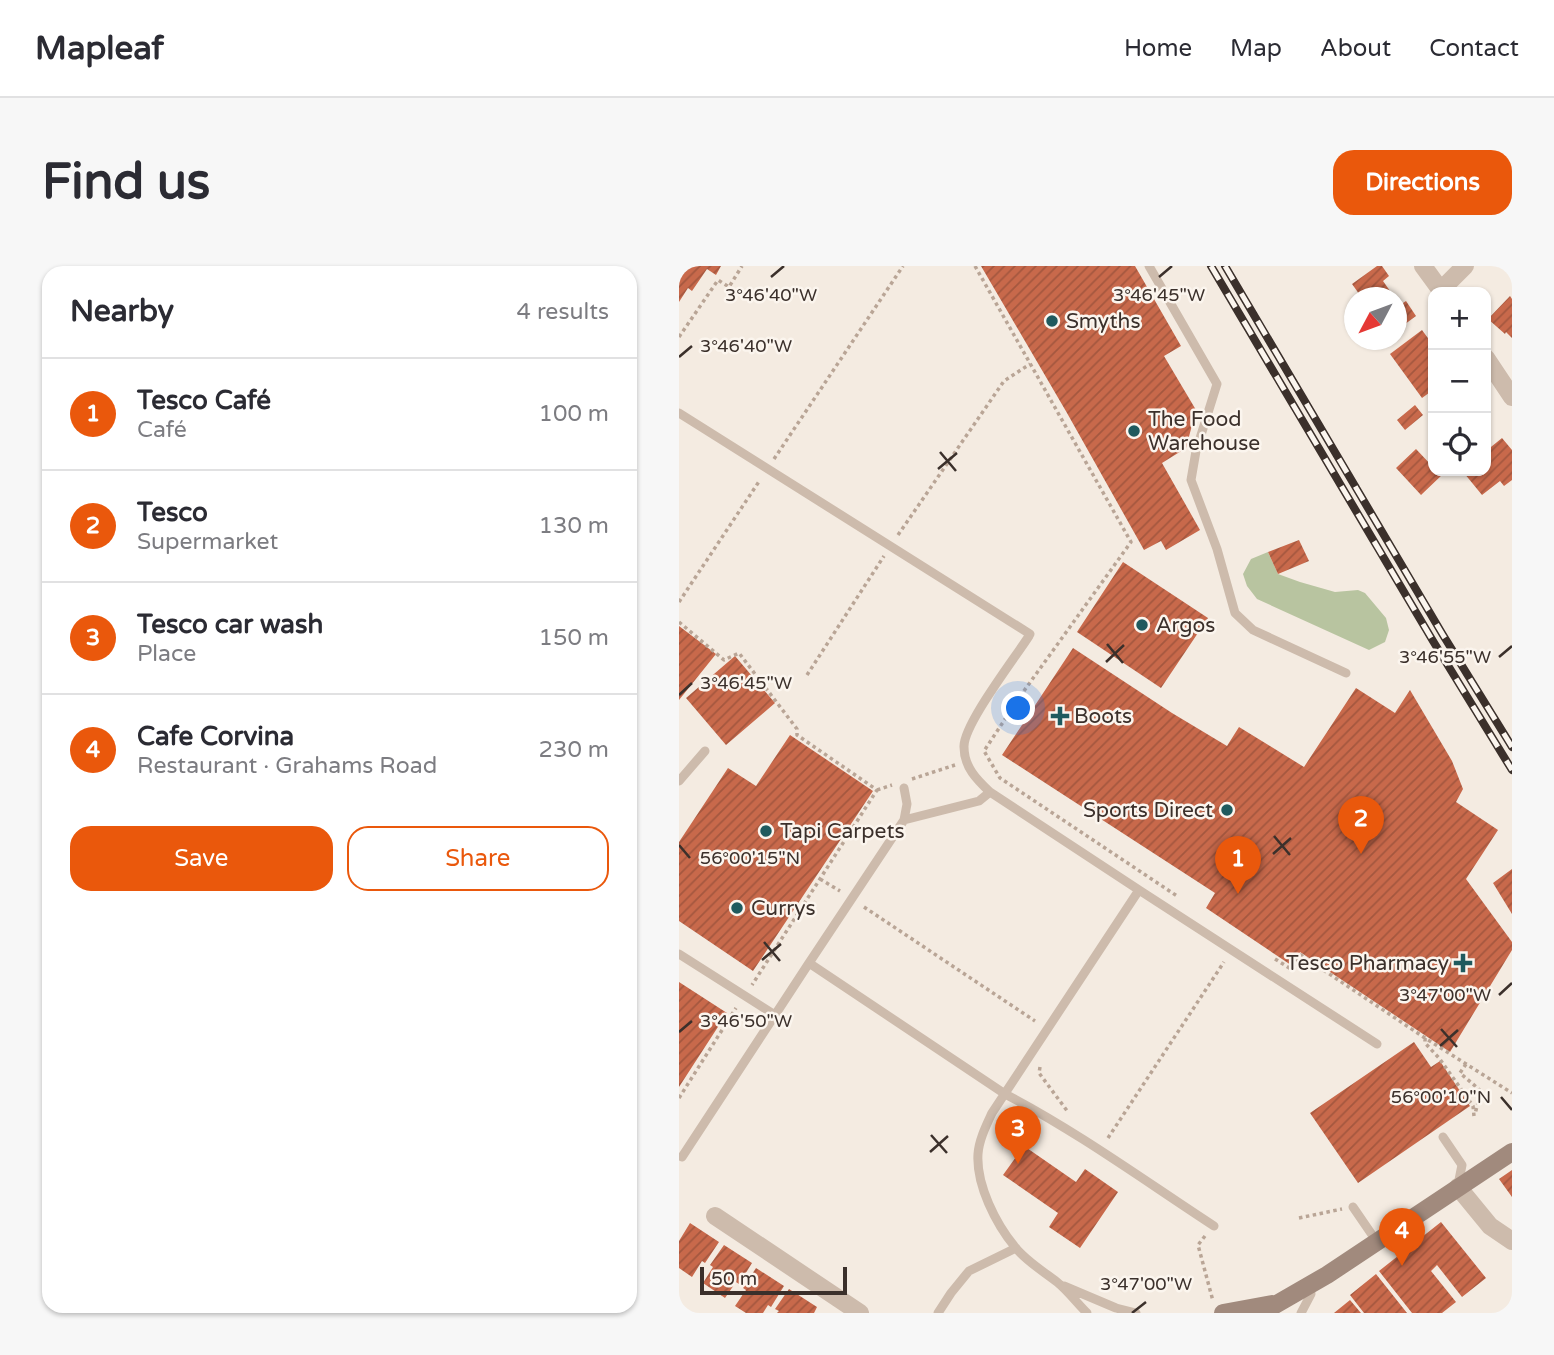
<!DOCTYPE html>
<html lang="en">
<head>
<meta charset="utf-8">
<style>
  body { margin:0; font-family:"Varela Round",sans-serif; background:#f7f7f7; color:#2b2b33 }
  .controls { position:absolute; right:21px; top:21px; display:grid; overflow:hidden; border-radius:14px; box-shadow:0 2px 5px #0004 }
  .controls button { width:63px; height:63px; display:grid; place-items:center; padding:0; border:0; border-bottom:2px solid #e1e1e2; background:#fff; color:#2b2b33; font:35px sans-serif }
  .compass { position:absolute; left:665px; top:21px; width:63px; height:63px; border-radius:50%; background:#fff; box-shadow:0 2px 5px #0004; rotate:229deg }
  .scale { position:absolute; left:21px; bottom:18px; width:147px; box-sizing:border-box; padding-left:7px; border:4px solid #3b302b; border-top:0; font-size:19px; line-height:24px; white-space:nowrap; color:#3b302b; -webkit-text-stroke:5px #fbf5ee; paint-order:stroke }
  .you { position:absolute; left:340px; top:443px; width:24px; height:24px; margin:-18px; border:5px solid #fff; border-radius:50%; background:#1a73e8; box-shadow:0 0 0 10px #1a73e833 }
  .badge { display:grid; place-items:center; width:46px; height:46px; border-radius:50%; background:#ea580c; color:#fff; font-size:23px; font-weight:700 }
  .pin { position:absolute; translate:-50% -58px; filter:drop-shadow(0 2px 4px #0008) }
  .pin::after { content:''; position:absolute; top:37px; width:24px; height:21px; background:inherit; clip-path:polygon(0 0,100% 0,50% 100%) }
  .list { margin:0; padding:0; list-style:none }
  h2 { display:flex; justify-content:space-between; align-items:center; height:91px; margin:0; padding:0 28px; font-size:30px }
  h2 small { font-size:23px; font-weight:400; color:#7c7c81 }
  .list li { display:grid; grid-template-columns:46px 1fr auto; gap:21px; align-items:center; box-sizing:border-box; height:112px; padding:0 28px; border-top:2px solid #e1e1e2 }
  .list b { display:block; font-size:26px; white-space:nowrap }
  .list p { margin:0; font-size:23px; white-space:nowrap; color:#7c7c81 }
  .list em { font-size:23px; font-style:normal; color:#7c7c81 }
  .actions { display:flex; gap:14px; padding:21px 28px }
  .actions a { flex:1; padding:16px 0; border:2px solid #ea580c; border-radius:21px; text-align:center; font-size:24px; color:#ea580c }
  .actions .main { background:#ea580c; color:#fff }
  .icon { flex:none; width:38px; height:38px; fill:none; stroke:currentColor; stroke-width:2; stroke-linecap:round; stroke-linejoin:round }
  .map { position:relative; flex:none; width:833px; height:1047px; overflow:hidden; border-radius:21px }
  header { display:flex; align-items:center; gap:42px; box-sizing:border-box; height:98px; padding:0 35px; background:#fff; border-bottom:2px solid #e1e1e2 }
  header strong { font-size:33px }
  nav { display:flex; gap:38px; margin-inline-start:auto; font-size:24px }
  .intro { display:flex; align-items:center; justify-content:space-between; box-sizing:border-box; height:168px; padding:0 42px }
  h1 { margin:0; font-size:49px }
  .button { padding:18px 32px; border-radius:21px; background:#ea580c; color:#fff; font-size:24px; font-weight:700 }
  main { display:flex; gap:42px; padding:0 42px }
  aside { flex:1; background:#fff; border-radius:21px; box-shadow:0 2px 5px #0004 }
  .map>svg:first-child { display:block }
</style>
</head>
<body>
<header>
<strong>Mapleaf</strong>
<nav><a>Home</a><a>Map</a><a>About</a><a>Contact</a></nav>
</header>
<div class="intro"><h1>Find us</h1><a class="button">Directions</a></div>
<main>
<aside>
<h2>Nearby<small>4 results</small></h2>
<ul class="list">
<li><span class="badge">1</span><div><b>Tesco Café</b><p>Café</p></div><em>100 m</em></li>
<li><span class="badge">2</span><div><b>Tesco</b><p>Supermarket</p></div><em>130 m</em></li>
<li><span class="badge">3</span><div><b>Tesco car wash</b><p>Place</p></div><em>150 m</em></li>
<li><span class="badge">4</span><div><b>Cafe Corvina</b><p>Restaurant · Grahams Road</p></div><em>230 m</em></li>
</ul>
<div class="actions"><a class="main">Save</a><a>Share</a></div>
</aside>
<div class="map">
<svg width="833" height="1047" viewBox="0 0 833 1047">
  <defs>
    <pattern id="building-hatch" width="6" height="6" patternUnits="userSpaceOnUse" patternTransform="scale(1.75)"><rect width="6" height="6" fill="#c8694b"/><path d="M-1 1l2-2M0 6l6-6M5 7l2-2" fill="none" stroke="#a4573f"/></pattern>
  </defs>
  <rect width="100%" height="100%" fill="#f4ebe1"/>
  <path fill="#b8c4a0" d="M 589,286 L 599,308 L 621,316 L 656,326 L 679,324 L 686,327 L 707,352 L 710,364 L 706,376 L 690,384 L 578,333 L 568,320 L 564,308 L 572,293 Z"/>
  <path fill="url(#building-hatch)" d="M 0,0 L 42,0 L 37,9 L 28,3 L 13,25 L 9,22 L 0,36 Z
    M 302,0 L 456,0 L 502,80 L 485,90 L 517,144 L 507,182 L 483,197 L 521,264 L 487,284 L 482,275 L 465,284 L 388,147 Z
    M 698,0 L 703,0 L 710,10 L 704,15 L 716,32 L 683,32 L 673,18 Z
    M 831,30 L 833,33 L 833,72 L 827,66 L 826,68 L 809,53 Z
    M 718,34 L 721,39 L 727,35 L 737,50 L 718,64 Z
    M 743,64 L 754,79 L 754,124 L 743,132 L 711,88 Z
    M 736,139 L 744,149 L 726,164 L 718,154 Z
    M 823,172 L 833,184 L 833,214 L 825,220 L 821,215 L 803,229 L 785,207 L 788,205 L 807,205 L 807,185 Z
    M 737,183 L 754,201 L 754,205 L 761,205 L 764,208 L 742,229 L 717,202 Z
    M 620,274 L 630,295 L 599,308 L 589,286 Z
    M 444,296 L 529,352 L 482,422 L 398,366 Z
    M 0,360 L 37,388 L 0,434 Z
    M 394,382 L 493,447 L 548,480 L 560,461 L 625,501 L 677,422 L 716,447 L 731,424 L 773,495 L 784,523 L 777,536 L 819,564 L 787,613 L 833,676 L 833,684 L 771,786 L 621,686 L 612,699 L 527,642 L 536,627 L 323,489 Z
    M 56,390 L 96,437 L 47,479 L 7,432 Z
    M 111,469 L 194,525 L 74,705 L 0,655 L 0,576 L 49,502 L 77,520 Z
    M 833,603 L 833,648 L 814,617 Z
    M 0,716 L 48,747 L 0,821 Z
    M 735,776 L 752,801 L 761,795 L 791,840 L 679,917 L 631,847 Z
    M 345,880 L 397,916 L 406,903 L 439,926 L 401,982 L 370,961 L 379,947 L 324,909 Z
    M 833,904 L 833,931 L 820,913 Z
    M 762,956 L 807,1012 L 783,1031 L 758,999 L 752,1005 L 777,1036 L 763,1047 L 733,1047 L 700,1005 Z
    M 11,957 L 40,976 L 26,997 L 23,995 L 13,1011 L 0,1002 L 0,975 Z
    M 45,979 L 73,997 L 60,1018 L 57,1016 L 46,1032 L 24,1017 L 34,1001 L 31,999 Z
    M 77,1002 L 105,1020 L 92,1041 L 89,1039 L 84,1047 L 67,1047 L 56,1040 L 67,1024 L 64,1022 Z
    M 697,1008 L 728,1047 L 685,1047 L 671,1029 Z
    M 110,1023 L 138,1041 L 135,1047 L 98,1047 L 100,1045 L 96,1043 Z
    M 671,1034 L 682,1047 L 655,1047 Z"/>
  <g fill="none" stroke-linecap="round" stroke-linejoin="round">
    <path stroke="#b9a596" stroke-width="3.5" stroke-dasharray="3.5 3.5" stroke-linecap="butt" d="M 296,0 L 452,276 L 342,429 L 305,485 L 321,512 L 498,630
      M 0,71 L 39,14 L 50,21 L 63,0
      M 95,193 L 224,0
      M 219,269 L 325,115 L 351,98
      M 0,336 L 81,214
      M 0,356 L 45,394 L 60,387 L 118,463 L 118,469 L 198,524 L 73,719
      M 128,409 L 205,290
      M 233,513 L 276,499
      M 198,524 L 213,519
      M 141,613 L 161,625
      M 185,641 L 356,755
      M 596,693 L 612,703 L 622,689 L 746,772 L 833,827
      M 746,772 L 746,777 L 760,792 L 794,840 L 795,850
      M 787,798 L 781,807 L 802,825 L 796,848
      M 361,801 L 360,807 L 389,846
      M 0,832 L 57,742
      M 429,872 L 545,696
      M 620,952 L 663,943
      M 526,970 L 519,979 L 534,1035"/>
    <path stroke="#cdbbac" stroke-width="9" d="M 470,0 L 538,118 L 517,185 L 512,214 L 538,283 L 556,347 L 574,364 L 667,407
      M 0,147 L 351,368
      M 350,370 C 336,392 284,459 285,481 C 285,501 298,514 311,526 L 460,624 L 313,847 C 307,860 300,874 299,888 C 297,919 317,958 336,981 C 347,995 364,1005 378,1016 C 389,1025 398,1037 408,1047
      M 0,515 L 26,485
      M 225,522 L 228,538 L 225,554 L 300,535 L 311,526
      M 460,624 L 698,778
      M 0,688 L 96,749 L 130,697 L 326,828 C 399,866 466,915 535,960
      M 130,697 L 225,554
      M 764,871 L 783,899 L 779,919
      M 3,891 L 96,749
      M 674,941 L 698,976
      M 385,1020 L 437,1042 L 457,1047
      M 259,1047 L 272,1027 L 290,1005 L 337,982
      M 622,1047 L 632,1028 L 631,1019"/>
    <path stroke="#cdbbac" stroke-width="18" d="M 744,0 L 763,26
      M 761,25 L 786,0
      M 807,92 L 833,131
      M 779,921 L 811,960 L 833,975
      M 36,950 L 181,1047"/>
    <path stroke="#a18a7d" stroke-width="18" d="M 544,1047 L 593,1038
      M 582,1047 L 648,1009 L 833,886"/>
    <defs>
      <path id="rail" d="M 532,0 L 754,375 L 833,504
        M 546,0 L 764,369 L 833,481"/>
    </defs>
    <use href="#rail" stroke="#3b302b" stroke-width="8"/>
    <use href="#rail" stroke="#fbf5ee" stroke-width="5" stroke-dasharray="16" stroke-linecap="butt"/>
  </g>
  <path fill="none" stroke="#3b302b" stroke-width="2.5" d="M 92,11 L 105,0M 480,11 L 493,0M 0,91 L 13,80M 261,186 L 277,205M 259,203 L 278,187M 428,378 L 444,397M 820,391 L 833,380M 427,396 L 445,379M 0,429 L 13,417M 595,570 L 611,589M 0,579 L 11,592M 594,588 L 612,572M 85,676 L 101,695M 83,694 L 102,678M 820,729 L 833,717M 762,763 L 778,781M 0,766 L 13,755M 761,780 L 779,764M 822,831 L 833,844M 252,869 L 268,887M 251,886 L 269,870M 453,1047 L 467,1036"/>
  <g fill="#1f5a5e" stroke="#fbf5ee" stroke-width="2.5">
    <circle cx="373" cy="55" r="7"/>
    <circle cx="455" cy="165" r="7"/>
    <circle cx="463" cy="359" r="7"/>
    <path d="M377.5 439.5h7v7h7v7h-7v7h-7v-7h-7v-7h7z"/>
    <circle cx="548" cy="544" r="7"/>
    <circle cx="87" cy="565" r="7"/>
    <circle cx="58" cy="642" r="7"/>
    <path d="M780.5 686.5h7v7h7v7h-7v7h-7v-7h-7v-7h7z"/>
  </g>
  <g text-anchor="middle" stroke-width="5" stroke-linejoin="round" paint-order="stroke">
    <g font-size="21" fill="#3b302b" stroke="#fbf5ee" text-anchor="start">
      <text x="387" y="62">Smyths</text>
      <text x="469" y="160">The Food<tspan x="469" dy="24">Warehouse</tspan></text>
      <text x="477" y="366">Argos</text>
      <text x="395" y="457">Boots</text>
      <text x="534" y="551" text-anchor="end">Sports Direct</text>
      <text x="101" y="572">Tapi Carpets</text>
      <text x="72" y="649">Currys</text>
      <text x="770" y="704" text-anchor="end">Tesco Pharmacy</text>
    </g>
  </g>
  <g font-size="18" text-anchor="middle" fill="#3b302b" stroke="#fbf5ee" stroke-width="5" stroke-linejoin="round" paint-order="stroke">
    <text x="92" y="35">3°46'40"W</text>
    <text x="480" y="35">3°46'45"W</text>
    <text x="67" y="86">3°46'40"W</text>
    <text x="766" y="397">3°46'55"W</text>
    <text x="67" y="423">3°46'45"W</text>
    <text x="71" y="598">56°00'15"N</text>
    <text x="766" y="735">3°47'00"W</text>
    <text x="67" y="761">3°46'50"W</text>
    <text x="762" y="837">56°00'10"N</text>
    <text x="467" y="1024">3°47'00"W</text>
  </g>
</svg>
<div class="controls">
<button>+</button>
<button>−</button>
<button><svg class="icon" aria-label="locate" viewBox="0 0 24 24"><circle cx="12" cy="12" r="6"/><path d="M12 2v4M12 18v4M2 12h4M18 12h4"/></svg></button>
</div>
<svg class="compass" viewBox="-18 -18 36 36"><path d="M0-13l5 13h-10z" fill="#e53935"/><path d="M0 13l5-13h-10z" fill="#7c7c81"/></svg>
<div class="scale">50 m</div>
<div class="you"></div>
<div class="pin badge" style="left:559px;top:628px">1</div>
<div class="pin badge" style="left:682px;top:588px">2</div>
<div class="pin badge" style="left:339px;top:898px">3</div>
<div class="pin badge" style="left:723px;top:1000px">4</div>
</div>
</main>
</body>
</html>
